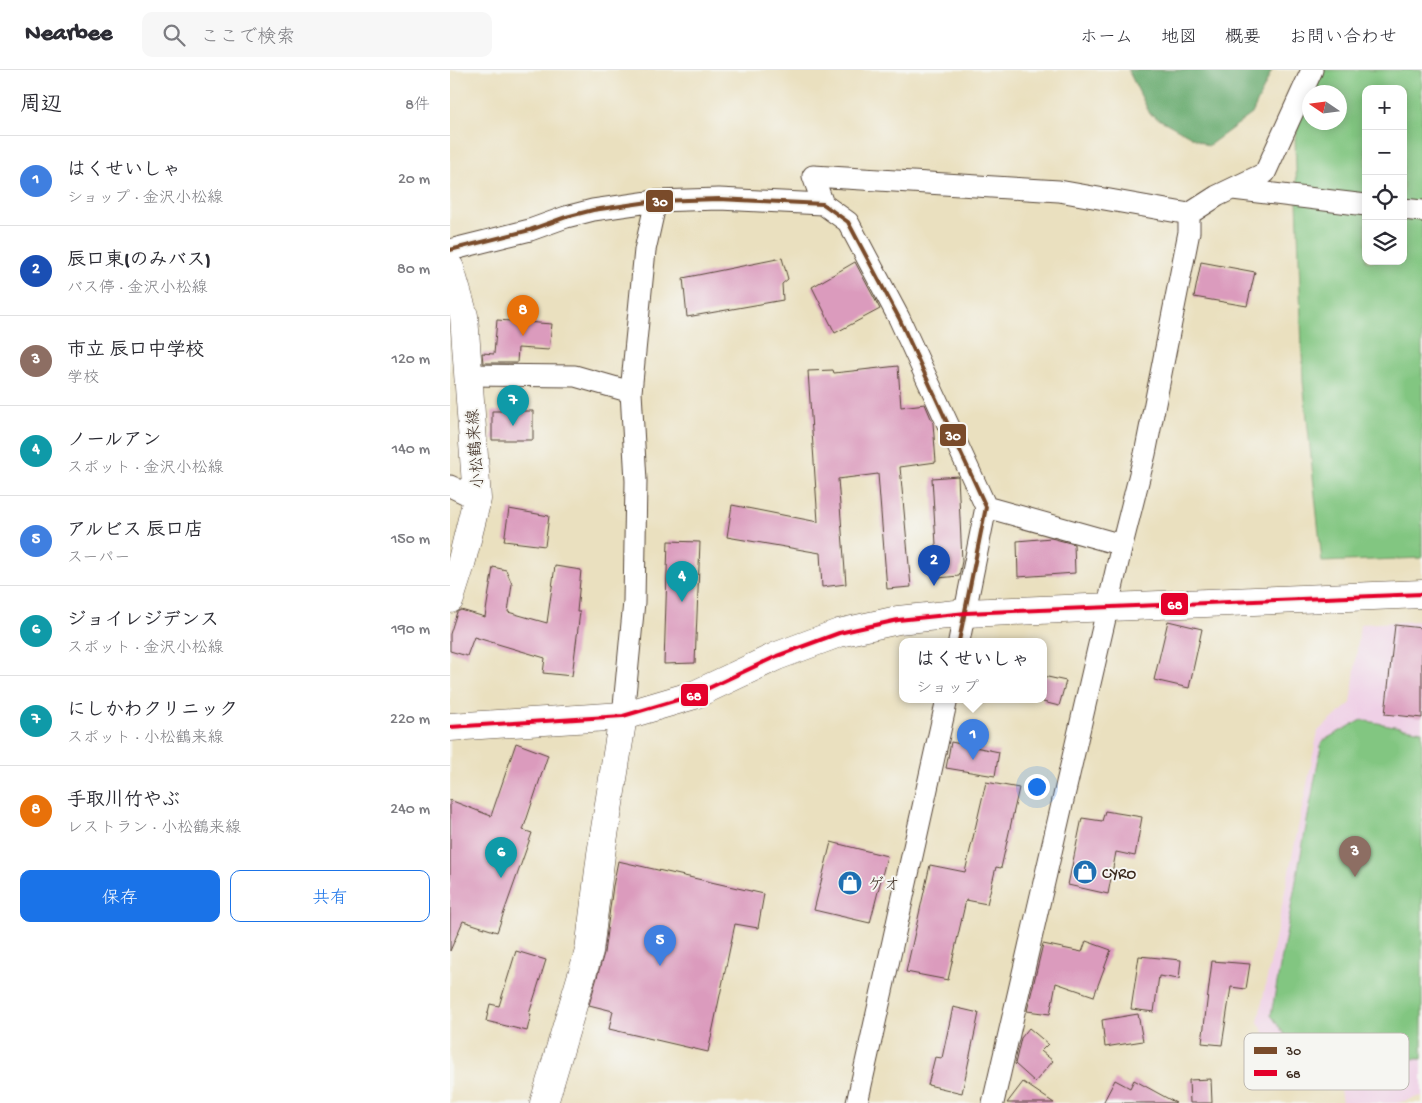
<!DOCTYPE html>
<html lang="ja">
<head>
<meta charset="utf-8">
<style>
  body { margin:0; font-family:"Gochi Hand","Klee One",sans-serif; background:#f7f7f7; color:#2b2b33 }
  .controls { position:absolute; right:15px; top:15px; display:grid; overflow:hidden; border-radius:10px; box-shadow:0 2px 12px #0003 }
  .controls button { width:45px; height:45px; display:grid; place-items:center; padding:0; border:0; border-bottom:1px solid #e1e1e2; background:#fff; color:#2b2b33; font:25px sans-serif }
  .compass { position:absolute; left:852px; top:15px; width:45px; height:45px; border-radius:50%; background:#fff; box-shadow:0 2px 12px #0003; rotate:283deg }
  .you { position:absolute; left:586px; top:716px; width:18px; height:18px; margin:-12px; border:4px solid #fff; border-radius:50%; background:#1a73e8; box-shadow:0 0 0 8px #1a73e833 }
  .badge { display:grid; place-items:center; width:32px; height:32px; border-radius:50%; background:#1a73e8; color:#fff; font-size:16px; font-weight:700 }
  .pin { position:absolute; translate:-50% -41px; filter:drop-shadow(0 1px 2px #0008) }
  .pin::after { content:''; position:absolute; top:26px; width:18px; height:15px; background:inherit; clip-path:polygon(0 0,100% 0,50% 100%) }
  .popup { position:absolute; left:449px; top:568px; width:148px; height:65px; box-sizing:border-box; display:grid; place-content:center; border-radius:10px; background:#fff; filter:drop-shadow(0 1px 4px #0005); font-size:16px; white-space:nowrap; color:#7c7c81 }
  .popup b { font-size:19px; color:#2b2b33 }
  .popup::after { content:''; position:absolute; left:50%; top:100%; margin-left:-10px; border:10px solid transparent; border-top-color:#fff }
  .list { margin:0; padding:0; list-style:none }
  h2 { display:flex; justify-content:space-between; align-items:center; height:65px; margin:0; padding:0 20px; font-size:21px }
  h2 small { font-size:16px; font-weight:400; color:#7c7c81 }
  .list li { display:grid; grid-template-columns:32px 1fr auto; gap:15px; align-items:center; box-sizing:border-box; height:90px; padding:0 20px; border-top:1px solid #e1e1e2 }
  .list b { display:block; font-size:19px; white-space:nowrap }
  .list p { margin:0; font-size:16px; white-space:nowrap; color:#7c7c81 }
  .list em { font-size:16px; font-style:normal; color:#7c7c81 }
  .actions { display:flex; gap:10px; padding:15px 20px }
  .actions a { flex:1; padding:11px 0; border:1px solid #1a73e8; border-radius:10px; text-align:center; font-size:18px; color:#1a73e8 }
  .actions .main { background:#1a73e8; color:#fff }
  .icon { flex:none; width:28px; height:28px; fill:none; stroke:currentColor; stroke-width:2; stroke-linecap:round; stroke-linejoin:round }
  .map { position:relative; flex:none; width:972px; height:1033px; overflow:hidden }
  header { display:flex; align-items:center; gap:30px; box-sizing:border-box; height:70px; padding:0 25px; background:#fff; border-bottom:1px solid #e1e1e2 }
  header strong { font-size:24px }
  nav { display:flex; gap:28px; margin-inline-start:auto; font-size:18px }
  .search { width:350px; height:45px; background:#f7f7f7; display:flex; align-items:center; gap:12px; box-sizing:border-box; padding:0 18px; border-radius:10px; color:#7c7c81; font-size:19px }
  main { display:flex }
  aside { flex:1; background:#fff }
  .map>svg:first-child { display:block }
</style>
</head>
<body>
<header>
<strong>Nearbee</strong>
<div class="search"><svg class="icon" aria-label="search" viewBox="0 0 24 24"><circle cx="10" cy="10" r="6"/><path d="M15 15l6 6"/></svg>ここで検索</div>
<nav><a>ホーム</a><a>地図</a><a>概要</a><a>お問い合わせ</a></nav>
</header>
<main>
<aside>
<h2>周辺<small>8件</small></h2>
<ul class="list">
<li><span class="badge" style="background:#3f7fe0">1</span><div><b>はくせいしゃ</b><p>ショップ · 金沢小松線</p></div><em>20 m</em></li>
<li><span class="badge" style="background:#1a4fb4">2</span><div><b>辰口東(のみバス)</b><p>バス停 · 金沢小松線</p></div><em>80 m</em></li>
<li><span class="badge" style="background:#8d6e63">3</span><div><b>市立 辰口中学校</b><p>学校</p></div><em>120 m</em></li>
<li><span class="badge" style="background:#0f9aa8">4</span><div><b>ノールアン</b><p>スポット · 金沢小松線</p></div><em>140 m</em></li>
<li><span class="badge" style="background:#3f7fe0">5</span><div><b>アルビス 辰口店</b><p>スーパー</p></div><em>150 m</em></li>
<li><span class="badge" style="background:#0f9aa8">6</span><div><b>ジョイレジデンス</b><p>スポット · 金沢小松線</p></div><em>190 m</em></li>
<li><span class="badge" style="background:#0f9aa8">7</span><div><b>にしかわクリニック</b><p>スポット · 小松鶴来線</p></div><em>220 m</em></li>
<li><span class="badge" style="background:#e8710a">8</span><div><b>手取川竹やぶ</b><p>レストラン · 小松鶴来線</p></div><em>240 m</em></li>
</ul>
<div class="actions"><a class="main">保存</a><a>共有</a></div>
</aside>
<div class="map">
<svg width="972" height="1033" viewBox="0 0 972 1033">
  <rect width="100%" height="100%" fill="#f6f6f2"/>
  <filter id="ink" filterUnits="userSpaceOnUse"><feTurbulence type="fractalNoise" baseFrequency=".02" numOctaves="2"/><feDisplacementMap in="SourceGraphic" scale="10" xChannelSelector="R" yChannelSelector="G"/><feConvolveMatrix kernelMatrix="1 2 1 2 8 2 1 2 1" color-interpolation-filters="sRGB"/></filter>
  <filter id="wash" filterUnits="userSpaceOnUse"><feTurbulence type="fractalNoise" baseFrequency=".0096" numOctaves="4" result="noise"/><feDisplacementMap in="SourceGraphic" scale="20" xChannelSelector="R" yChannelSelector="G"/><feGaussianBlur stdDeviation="1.12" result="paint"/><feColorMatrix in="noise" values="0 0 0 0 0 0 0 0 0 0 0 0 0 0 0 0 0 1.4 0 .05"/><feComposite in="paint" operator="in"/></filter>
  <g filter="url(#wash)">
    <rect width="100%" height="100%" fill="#eae0bf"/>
    <path fill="#efd0e6" d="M 972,551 L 972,1026 L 947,1033 L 892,1033 L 887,998 L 831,992 L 808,952 L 868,661 L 901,633 L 910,554 Z"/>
    <path fill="#82c681" stroke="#5e7850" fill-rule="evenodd" d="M 862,0 L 972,0 L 972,488 L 872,492 L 853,311 L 845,68 ZM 916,19 L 953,19 L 953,191 L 916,191 ZM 859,22 L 889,22 L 889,52 L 859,52 Z
      M 911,650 L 972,661 L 972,989 L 850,987 L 821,945 L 872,671 Z"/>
    <path fill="#69ab6f" stroke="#526a46" d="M 678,0 L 822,0 L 802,44 L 758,76 L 700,44 Z"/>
    <g id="blocks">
      <path fill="#db9bbd" d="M 332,188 L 338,209 L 332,214 L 333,230 L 237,247 L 233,208 Z
        M 405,192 L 430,239 L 385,263 L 362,217 Z
        M 751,192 L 805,202 L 797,236 L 744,227 Z
        M 47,250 L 102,254 L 99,280 L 68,278 L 67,293 L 33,293 L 32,283 L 44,284 Z
        M 448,296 L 451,337 L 475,334 L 483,353 L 486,392 L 450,397 L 461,517 L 437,519 L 428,404 L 388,409 L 396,514 L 372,517 L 370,483 L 277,467 L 282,435 L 368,452 L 358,301 L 383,300 L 384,303 Z
        M 42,341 L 83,341 L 83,370 L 42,370 Z
        M 508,406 L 512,491 L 509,506 L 488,508 L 482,408 Z
        M 59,439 L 99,446 L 95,476 L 54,471 Z
        M 601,468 L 624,474 L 625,503 L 568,507 L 567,471 Z
        M 218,471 L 250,472 L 245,593 L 214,594 Z
        M 105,496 L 131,500 L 127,542 L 130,542 L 122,606 L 93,603 L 95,588 L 24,567 L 17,586 L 0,581 L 0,564 L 7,542 L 11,540 L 35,547 L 43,497 L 56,500 L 62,514 L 58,542 L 97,553 Z
        M 718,551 L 752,559 L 739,618 L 704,610 Z
        M 945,555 L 972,558 L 972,648 L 935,644 Z
        M 593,606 L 616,611 L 609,636 L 593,632 Z
        M 501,672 L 549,682 L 545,706 L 496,698 Z
        M 66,673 L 98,685 L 73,760 L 82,763 L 47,862 L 13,851 L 0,881 L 0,730 L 41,746 Z
        M 536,712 L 569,718 L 551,798 L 546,797 L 537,834 L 516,830 L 498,910 L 456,902 L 480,795 L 515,802 Z
        M 655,741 L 692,747 L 685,786 L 666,782 L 658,824 L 618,815 L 632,748 L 652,751 Z
        M 381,772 L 437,786 L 420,853 L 364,840 Z
        M 168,791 L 314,824 L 308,858 L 285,854 L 258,982 L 159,959 L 163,941 L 139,935 L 154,883 L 163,816 Z
        M 636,871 L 661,880 L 644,926 L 606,913 L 600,944 L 577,941 L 593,874 L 632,882 Z
        M 66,881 L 96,890 L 79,944 L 81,944 L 77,961 L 36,951 L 40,934 L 49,936 Z
        M 689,886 L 731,890 L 729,909 L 709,906 L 704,942 L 681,939 Z
        M 762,891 L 800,894 L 796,919 L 781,917 L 772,975 L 752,973 Z
        M 503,937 L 529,943 L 512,1023 L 478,1015 L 485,987 L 492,988 Z
        M 688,944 L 693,971 L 655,977 L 652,950 Z
        M 579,958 L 598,974 L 591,981 L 603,991 L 585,1012 L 565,994 L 571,968 Z
        M 761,1009 L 762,1033 L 740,1033 L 739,1010 Z
        M 665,1010 L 680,1018 L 684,1010 L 726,1033 L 653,1033 Z
        M 573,1012 L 604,1033 L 557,1033 Z"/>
    </g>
  </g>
  <g filter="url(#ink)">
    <use href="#blocks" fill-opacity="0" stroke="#554536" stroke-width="1"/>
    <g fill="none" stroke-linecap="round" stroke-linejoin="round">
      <defs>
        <path id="street" d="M 783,119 L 916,135
          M 373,134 L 363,106 L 609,121 L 739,144
          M 953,139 L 972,141
          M 0,180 L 80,160 L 116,147 L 143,140 L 206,131 L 269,129 L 373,134 L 398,152 L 449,248 L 536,437 L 509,571
          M 19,305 L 125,306 L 181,322
          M 0,416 L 27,429
          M 536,437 L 672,475
          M 173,646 L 184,532 L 186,411 L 181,322 L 195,180 L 206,131
          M 407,1033 L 497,629
          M 543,1033 L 672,475 L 695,384 L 739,162 L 739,144 L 767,126 L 815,103 L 862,0"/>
        <path id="secondary" d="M 94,1033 L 139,881 L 151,784 L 173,646"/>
        <path id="primary" d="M 0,198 L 14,246 L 27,429 L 11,494 L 0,529
          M 0,657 L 173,646 L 244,625 L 327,586 L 389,563 L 448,550 L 516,543 L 972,524"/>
      </defs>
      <use href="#street" stroke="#554536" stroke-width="23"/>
      <use href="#secondary" stroke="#554536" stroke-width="29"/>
      <use href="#primary" stroke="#554536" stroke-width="29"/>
      <use href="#street" stroke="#fff" stroke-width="21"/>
      <use href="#secondary" stroke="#fff" stroke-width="28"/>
      <use href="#primary" stroke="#fff" stroke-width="28"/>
      <defs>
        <path id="bus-1" d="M 0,180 L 80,160 L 116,147 L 143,140 L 206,131 L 269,129 L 373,134 L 398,152 L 449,248 L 536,437 L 509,571"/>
        <path id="bus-2" d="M 0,657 L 173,646 L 244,625 L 327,586 L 389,563 L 448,550 L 516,543 L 972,524"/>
      </defs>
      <use href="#bus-1" stroke="#f6f6f2" stroke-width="8"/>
      <use href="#bus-2" stroke="#f6f6f2" stroke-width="8"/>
      <use href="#bus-1" stroke="#7a4b2a" stroke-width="4"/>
      <use href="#bus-2" stroke="#e4002b" stroke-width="4"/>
    </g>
  </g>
  <defs>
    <symbol id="shop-disc" viewBox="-11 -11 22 22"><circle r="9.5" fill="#1f6fb2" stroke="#f6f6f2"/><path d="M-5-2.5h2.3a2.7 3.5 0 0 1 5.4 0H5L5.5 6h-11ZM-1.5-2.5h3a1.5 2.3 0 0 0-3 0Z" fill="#fff"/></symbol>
  </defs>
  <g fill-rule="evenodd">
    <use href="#shop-disc" x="621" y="788" width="28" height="28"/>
    <use href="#shop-disc" x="386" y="799" width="28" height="28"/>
  </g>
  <g text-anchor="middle" stroke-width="4" stroke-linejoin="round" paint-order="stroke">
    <g font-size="16" fill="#3b2a1e" stroke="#f6f6f2">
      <text transform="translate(24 379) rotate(-94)" y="6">小松鶴来線</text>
    </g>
    <g font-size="16" fill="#3b2a1e" stroke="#f6f6f2" text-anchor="start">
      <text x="652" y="808">CYRO</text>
      <text x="418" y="819">ゲオ</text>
    </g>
  </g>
  <rect x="794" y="963" width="165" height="57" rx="8" fill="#f6f6f2" stroke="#beb9b2" stroke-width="1"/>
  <rect x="804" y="977" width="23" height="7" fill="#7a4b2a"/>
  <rect x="804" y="1000" width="23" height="6" fill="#e4002b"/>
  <g font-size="14" fill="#3b2a1e">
    <text x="836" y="985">30</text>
    <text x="836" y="1008">68</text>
  </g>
  <g stroke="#f6f6f2" stroke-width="2">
    <rect x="195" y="119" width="29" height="24" rx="5" fill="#7a4b2a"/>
    <rect x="489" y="353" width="28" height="24" rx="5" fill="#7a4b2a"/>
    <rect x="710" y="522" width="29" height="24" rx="5" fill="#e4002b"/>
    <rect x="230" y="613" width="29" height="24" rx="5" fill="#e4002b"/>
  </g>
  <g font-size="14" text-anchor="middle" font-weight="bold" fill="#fff">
    <text x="210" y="136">30</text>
    <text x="503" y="370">30</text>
    <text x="725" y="539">68</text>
    <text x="244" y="630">68</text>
  </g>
</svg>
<div class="controls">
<button>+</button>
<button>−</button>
<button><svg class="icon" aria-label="locate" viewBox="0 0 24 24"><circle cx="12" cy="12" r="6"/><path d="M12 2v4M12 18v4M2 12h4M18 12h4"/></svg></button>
<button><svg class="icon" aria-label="layers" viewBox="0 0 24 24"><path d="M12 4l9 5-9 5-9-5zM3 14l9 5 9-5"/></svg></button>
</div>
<svg class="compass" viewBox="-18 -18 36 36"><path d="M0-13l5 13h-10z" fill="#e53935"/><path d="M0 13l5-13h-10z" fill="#7c7c81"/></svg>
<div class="you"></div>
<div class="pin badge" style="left:523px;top:690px;background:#3f7fe0">1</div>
<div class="popup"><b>はくせいしゃ</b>ショップ</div>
<div class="pin badge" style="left:484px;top:516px;background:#1a4fb4">2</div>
<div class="pin badge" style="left:905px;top:807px;background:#8d6e63">3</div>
<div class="pin badge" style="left:232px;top:532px;background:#0f9aa8">4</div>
<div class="pin badge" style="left:210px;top:896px;background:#3f7fe0">5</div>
<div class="pin badge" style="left:51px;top:808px;background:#0f9aa8">6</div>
<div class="pin badge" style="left:63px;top:356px;background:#0f9aa8">7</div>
<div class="pin badge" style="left:73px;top:266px;background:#e8710a">8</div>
</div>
</main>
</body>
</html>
